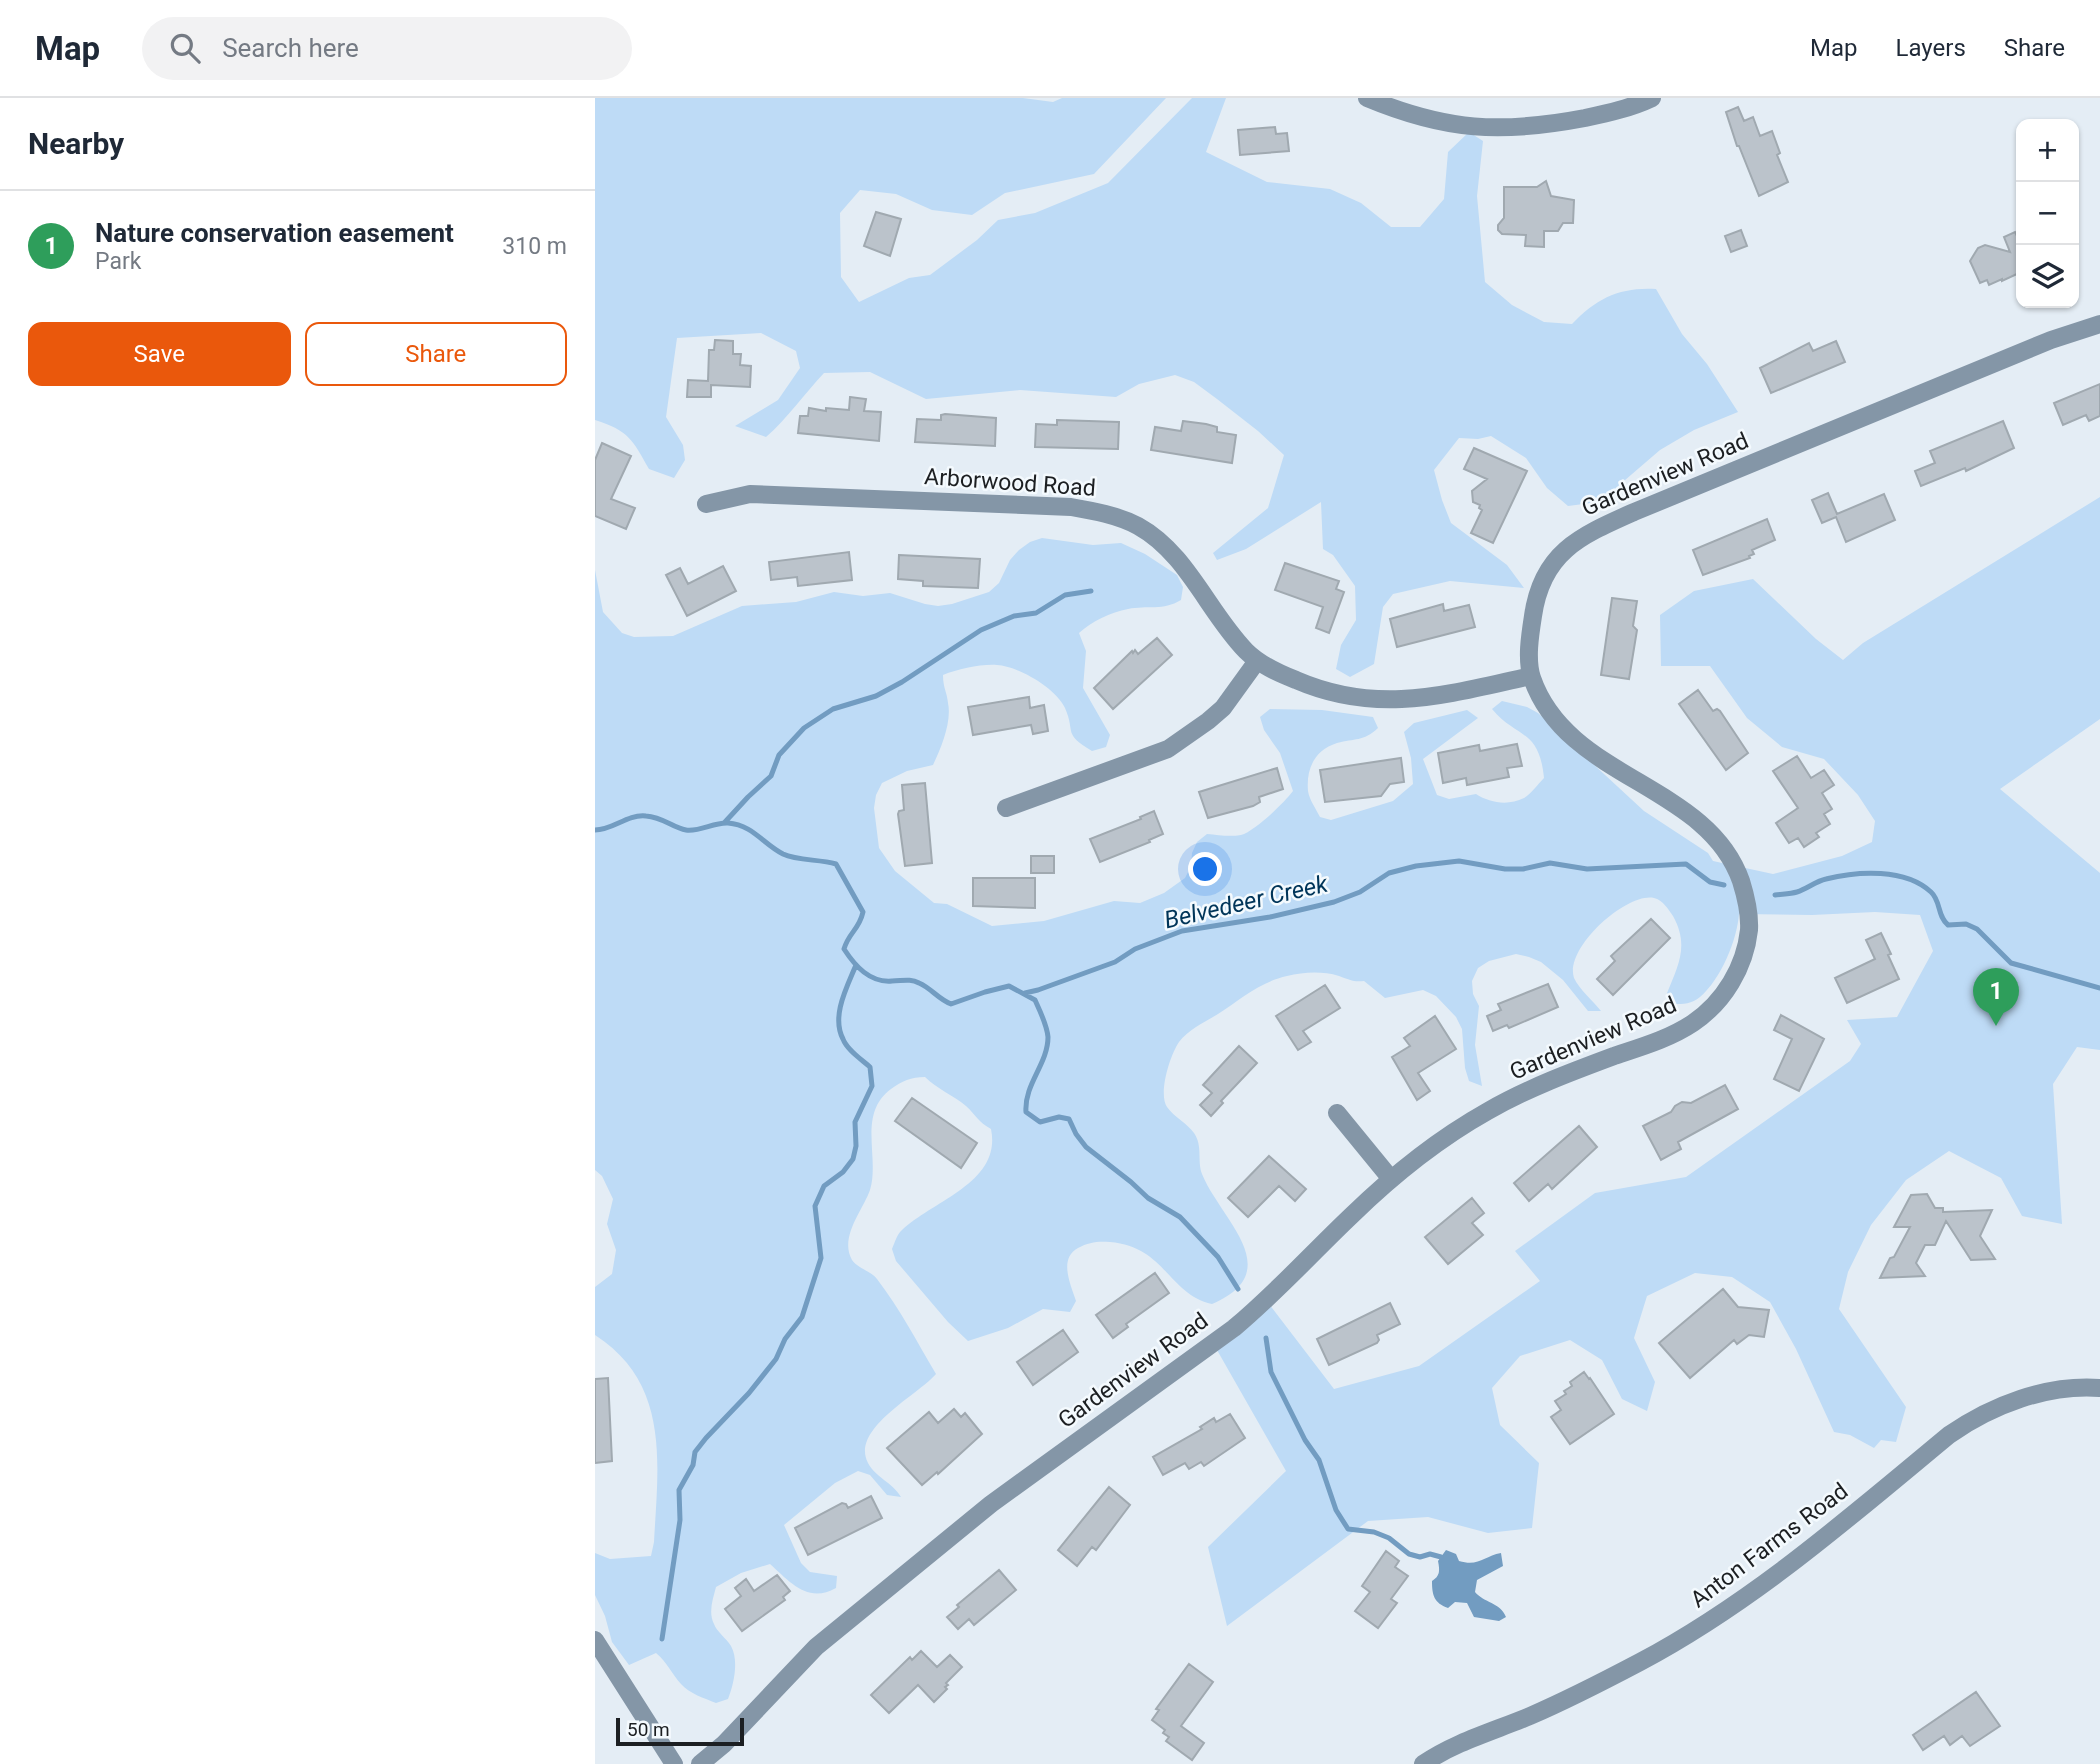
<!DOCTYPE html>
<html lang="en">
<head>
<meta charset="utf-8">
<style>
  body { margin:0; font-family:Roboto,sans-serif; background:#f2f2f3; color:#1f2937 }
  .controls { position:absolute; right:21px; top:21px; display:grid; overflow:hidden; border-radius:14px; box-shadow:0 2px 5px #0004 }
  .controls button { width:63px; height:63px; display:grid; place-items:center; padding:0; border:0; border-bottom:2px solid #e0e1e3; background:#fff; color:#1f2937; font:35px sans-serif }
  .scale { position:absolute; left:21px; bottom:18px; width:128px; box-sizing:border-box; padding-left:7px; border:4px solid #1c1f22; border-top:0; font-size:19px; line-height:24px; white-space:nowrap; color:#1c1f22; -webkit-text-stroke:5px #f4fafe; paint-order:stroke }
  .you { position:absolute; left:611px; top:772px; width:24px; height:24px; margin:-18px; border:5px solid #fff; border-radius:50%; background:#1a73e8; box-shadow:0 0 0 10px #1a73e833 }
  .badge { display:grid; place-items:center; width:46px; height:46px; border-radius:50%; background:#ea580c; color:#fff; font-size:23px; font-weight:700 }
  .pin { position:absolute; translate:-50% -58px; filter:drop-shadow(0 2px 4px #0008) }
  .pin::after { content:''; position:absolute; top:37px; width:24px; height:21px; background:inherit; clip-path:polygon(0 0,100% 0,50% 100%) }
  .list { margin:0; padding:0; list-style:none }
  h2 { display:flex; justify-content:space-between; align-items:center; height:91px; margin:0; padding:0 28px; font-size:30px }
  h2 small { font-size:23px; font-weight:400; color:#747a83 }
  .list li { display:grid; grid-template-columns:46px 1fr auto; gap:21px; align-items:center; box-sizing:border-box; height:112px; padding:0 28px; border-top:2px solid #e0e1e3 }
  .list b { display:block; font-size:26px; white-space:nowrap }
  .list p { margin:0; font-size:23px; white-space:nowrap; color:#747a83 }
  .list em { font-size:23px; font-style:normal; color:#747a83 }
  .actions { display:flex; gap:14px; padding:21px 28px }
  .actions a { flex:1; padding:16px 0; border:2px solid #ea580c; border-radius:14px; text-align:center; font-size:24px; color:#ea580c }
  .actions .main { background:#ea580c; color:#fff }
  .icon { flex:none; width:38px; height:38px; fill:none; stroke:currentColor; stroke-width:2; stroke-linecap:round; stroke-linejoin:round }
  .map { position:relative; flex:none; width:1505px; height:1666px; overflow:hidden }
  header { display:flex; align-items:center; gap:42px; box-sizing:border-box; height:98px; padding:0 35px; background:#fff; border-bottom:2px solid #e0e1e3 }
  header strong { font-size:33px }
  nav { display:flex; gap:38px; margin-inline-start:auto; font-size:24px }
  .search { width:490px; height:63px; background:#f2f2f3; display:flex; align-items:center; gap:18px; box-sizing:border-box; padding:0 24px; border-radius:38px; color:#747a83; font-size:26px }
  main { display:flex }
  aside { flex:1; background:#fff }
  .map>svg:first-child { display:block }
</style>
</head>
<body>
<header>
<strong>Map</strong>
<div class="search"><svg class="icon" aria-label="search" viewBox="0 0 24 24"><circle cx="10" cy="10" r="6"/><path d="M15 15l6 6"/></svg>Search here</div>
<nav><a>Map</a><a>Layers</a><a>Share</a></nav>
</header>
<main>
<aside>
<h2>Nearby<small></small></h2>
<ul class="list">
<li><span class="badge" style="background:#2e9e5b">1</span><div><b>Nature conservation easement</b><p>Park</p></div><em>310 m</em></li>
</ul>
<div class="actions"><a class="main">Save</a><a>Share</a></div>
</aside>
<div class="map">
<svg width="1505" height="1666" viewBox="0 0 1505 1666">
  <rect width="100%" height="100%" fill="#e4edf5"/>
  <path fill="#bedbf6" d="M 0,0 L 428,0 L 458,4 L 467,0 L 571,0 L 499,76 L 410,95 L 377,117 L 337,112 L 301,96 L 265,92 L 245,115 L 246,179 L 264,204 L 314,180 L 335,177 L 382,142 L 403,122 L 440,115 L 513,85 L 597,0 L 631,0 L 611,54 L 672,84 L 735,91 L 766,105 L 796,129 L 825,129 L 849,101 L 853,54 L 874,34 L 888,43 L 882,98 L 890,184 L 917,207 L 949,224 L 977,226 C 1002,200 1025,189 1061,191 L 1087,236 L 1112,266 L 1143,314 L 1099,332 L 1065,352 L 1015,395 L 996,405 L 973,408 L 952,390 L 931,360 L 896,338 L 883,341 L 864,340 L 839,372 L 847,402 L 856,425 L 912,467 L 929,490 L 855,483 L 798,496 L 788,509 L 779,566 L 755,579 L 741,571 L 746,547 L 761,522 L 760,488 L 738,457 L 728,451 L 726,404 L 651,451 L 622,462 L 618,455 L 673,410 L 689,357 L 663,333 L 622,301 L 599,284 L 580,277 L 544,286 L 521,299 L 425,292 L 331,301 L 275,274 L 229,275 C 210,295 192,321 171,339 L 140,328 L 183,302 L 205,270 L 201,253 L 166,235 L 82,240 L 71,319 L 88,347 L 90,362 L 79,380 L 54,371 C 37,341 34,333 0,322 Z
    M 1505,399 L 1505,621 L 1405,691 L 1505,775 L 1505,952 L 1482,949 L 1458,986 L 1467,1126 L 1427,1118 L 1406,1080 L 1354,1053 L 1311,1082 L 1276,1127 L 1253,1174 L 1244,1211 L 1311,1309 L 1301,1344 L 1286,1342 L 1279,1350 L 1255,1337 L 1239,1334 L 1201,1251 L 1175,1204 L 1137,1179 L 1100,1175 L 1052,1198 L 1039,1240 L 1060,1284 L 1052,1313 L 1027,1301 L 1007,1262 L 975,1242 L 925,1258 L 897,1290 L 905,1327 L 944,1365 L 937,1430 L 893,1435 L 833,1419 L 773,1423 L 632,1528 L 613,1449 L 691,1373 L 618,1245 L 674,1206 L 739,1291 L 824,1268 L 945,1183 L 920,1153 L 1000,1095 L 1091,1079 L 1255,963 L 1266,946 L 1252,922 L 1302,919 L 1338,853 L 1325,817 L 1280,814 L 1217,817 L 1144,816 C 1142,842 1126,881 1105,899 C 1097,906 1088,906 1079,906 L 1072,895 C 1084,866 1094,847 1078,818 C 1073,811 1068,802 1059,800 C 1032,794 969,850 979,880 C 984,891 999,904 1006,913 L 993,913 L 968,882 L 946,864 L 934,859 L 921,856 L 894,863 L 883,870 L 877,883 L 878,896 L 884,908 L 880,947 L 887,988 L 874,983 L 870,970 L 867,931 L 861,919 L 841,898 L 828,892 L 790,900 L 769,883 C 758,884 755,882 744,878 C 727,873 709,874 692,878 C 665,884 646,901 623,916 C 610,924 594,931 584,944 C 575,957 563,996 572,1009 C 579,1019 592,1025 599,1035 C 608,1048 602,1063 607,1076 C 625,1121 694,1173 617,1206 C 573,1196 571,1149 515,1144 C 503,1143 494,1144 483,1150 C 463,1161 476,1187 481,1203 L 475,1214 L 448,1211 L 413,1230 L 373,1243 L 353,1224 L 301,1163 L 297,1151 C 300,1144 302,1136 307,1132 C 339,1102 407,1084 396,1031 C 383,1024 381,1017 371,1008 C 358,997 342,991 330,979 C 316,979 307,983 296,991 C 262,1016 285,1059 275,1092 C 268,1112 244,1139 257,1162 C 262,1170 276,1173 282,1181 C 305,1211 322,1244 341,1276 C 323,1297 255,1331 273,1365 C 280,1379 297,1384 306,1399 L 292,1397 L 275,1377 L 263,1373 L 240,1385 L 189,1427 L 206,1465 L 215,1474 L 242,1478 L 241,1490 C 213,1506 195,1484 175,1466 L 146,1475 L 121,1489 C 118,1501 113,1514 119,1526 C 122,1534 131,1540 136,1548 C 144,1562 139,1586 133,1601 L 121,1605 C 109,1600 95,1596 86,1586 C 77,1576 72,1564 61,1555 L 34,1567 L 17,1544 L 10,1518 L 0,1497 L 0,1455 L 15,1461 L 56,1458 L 59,1444 C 63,1367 76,1286 0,1237 L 0,1189 L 17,1176 L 21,1152 L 12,1126 L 18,1101 L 7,1078 L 0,1072 L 0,472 L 8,514 L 27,535 L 39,539 L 78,538 L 147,508 L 201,504 L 239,494 L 268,498 L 295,495 L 330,506 L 343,508 L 357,506 L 394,494 L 404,485 L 415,462 L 424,452 L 435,444 L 447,440 L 498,447 L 526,445 L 550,456 L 582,477 L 588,489 L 586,502 C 568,513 552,507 533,511 C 516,514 496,524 484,535 L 491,553 L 488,590 L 515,637 L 511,649 L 497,653 C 467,635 481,635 470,610 C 461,590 423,568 402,567 C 385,566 364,571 348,577 C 348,590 352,594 353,605 C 357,624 346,650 338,667 L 312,673 L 287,685 L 281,697 L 279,710 L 284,750 L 300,773 L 339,805 L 352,806 L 397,828 L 449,823 L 519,803 L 545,805 L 569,795 L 590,780 L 596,768 L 597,755 L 602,744 L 612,736 C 623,737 635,739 646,737 C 660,733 689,705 698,693 L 685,655 L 669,632 L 665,619 L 675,611 L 727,612 L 778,619 L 783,630 C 768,644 760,640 742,645 C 720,652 711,670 713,693 C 714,701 721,711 725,719 L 736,722 L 798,703 L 818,686 L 816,660 L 809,634 L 819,625 L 872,612 L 883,620 L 828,661 L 842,697 L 854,701 L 881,696 C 895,705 913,708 929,700 C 936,696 943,686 949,680 C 944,630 922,641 897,611 L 907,603 L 932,609 L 943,615 L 1049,713 L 1113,755 L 1118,763 L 1178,776 L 1247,758 L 1277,744 L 1280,723 L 1263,697 L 1229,661 L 1187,649 L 1152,620 L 1115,568 L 1066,568 L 1065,517 L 1099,493 L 1158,481 L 1221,541 L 1248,562 L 1268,545 Z"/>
  <path fill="#729cc1" d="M 851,1452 L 861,1456 L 864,1463 C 884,1469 889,1458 906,1455 L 908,1468 L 882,1482 L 880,1494 C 889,1505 905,1504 911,1519 L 904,1523 L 879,1519 L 872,1505 L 860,1504 L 853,1510 C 839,1505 837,1497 837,1483 C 845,1478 845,1473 843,1463 Z"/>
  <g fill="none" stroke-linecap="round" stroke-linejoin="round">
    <path stroke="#729cc1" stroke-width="5" d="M 130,724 L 153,699 L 176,678 L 184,657 L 209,630 L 238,611 L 281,598 L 307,584 L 386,532 L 419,518 L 441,515 L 470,497 L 496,493
      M 0,732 C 18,732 32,716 51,718 C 68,719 78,730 91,732 C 105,734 119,724 133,725 C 158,727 168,746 188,756 C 203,763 224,761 241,766 L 268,814 C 264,832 254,834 249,851 C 260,868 275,885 297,883 C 307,883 315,880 324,885 C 336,890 343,901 356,906 L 390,894 L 414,888 L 440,902 C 445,913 452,927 453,939 C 453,966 429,986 431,1014 L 445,1024 L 464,1019 L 474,1021 L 481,1036 L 491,1049 L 536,1084 L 553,1100 L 585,1119 L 623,1159 L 643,1191
      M 1180,797 C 1187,796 1195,796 1202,794 C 1212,791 1221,783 1231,781 C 1263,773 1310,770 1336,794 C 1346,803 1342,818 1353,827 L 1371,826 L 1382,831 L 1416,865 L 1505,890
      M 430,895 L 443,892 L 520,864 L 540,851 L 587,833 L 675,819 L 739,804 L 765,794 L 794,775 L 821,768 L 864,763 L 910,771 L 928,771 L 955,765 L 992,771 L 1091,766 L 1115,784 L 1129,787
      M 671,1240 L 676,1274 L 710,1342 L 724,1362 L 741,1412 L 753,1431 L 779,1434 L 794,1440 L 814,1456 L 825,1459 L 835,1456 L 846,1459
      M 67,1541 L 85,1422 L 84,1392 L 98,1367 L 100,1354 L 111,1340 L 154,1295 L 181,1261 L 190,1241 L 207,1219 L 226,1160 L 220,1108 L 229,1088 L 248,1074 L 258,1061 L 261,1048 L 260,1024 L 277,988 L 275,969 C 266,961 252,952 248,941 C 236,918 252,889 261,867"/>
  </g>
  <path fill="#bbc3cb" stroke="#a0a9b0" stroke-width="2" d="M 1143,9 L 1149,23 L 1158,19 L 1165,38 L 1177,33 L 1185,55 L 1182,57 L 1193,84 L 1164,98 L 1144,48 L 1142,48 L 1131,14 Z
    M 680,29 L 681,36 L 692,35 L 694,53 L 645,57 L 643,32 Z
    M 951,83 L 956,98 L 979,102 L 978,125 L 968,125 L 963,133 L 949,133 L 949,149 L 930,148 L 931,137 L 907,136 L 903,132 L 903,127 L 909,120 L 909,89 L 942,89 Z
    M 281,114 L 306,121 L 295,158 L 269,148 Z
    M 1146,132 L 1152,148 L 1136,154 L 1130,138 Z
    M 1420,134 L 1423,140 L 1426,138 L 1426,181 L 1424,175 L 1407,183 L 1407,181 L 1394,187 L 1392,182 L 1385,185 L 1375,163 L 1383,150 L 1390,147 L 1415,154 L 1409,139 Z
    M 120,242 L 138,243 L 138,256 L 146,256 L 145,267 L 156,268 L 155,289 L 116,287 L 116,299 L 92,299 L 93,282 L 113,283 L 114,252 L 119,252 Z
    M 1241,243 L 1250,264 L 1176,295 L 1165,270 L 1214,245 L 1218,253 Z
    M 1505,286 L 1505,318 L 1494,323 L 1491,317 L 1468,327 L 1459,305 Z
    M 255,299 L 271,301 L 269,313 L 286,314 L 284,343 L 203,335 L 205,318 L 213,318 L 214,310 L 231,313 L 231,310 L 254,312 Z
    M 350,316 L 401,320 L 400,348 L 320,344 L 322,321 L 346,322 L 346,317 Z
    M 462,322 L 524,324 L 523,351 L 440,349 L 441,326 L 462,327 Z
    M 588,323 L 611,326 L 622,329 L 622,334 L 641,337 L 637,365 L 556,352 L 560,329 L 586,333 Z
    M 1408,323 L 1419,350 L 1371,373 L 1370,370 L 1326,388 L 1320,373 L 1340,365 L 1335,353 Z
    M 7,345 L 36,358 L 16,401 L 40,410 L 31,431 L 0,418 L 0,362 Z
    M 879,350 L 932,373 L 898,445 L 876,435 L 887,412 L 884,410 L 885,407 L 878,404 L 877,393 L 892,381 L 869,371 Z
    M 1233,395 L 1242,416 L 1289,396 L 1300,422 L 1251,444 L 1241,419 L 1227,425 L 1217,402 Z
    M 1172,421 L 1180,442 L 1157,452 L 1159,456 L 1154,458 L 1155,460 L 1108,477 L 1098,452 Z
    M 254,454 L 257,482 L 203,488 L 202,479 L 176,482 L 174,464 Z
    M 304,457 L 385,461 L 383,490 L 328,488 L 328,483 L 303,481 Z
    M 690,465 L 744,483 L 741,491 L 749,494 L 734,535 L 721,530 L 728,509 L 680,492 Z
    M 128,468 L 141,493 L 92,518 L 71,477 L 85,470 L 93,486 Z
    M 1017,500 L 1042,503 L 1038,528 L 1042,532 L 1034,581 L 1006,577 Z
    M 848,506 L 849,513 L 874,507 L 880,529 L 802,549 L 795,521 Z
    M 562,540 L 577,557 L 518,611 L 499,590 L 537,553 L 538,555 L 540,552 L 543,556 Z
    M 1103,592 L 1118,613 L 1122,611 L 1125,613 L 1153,655 L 1131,672 L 1084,606 Z
    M 434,599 L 435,610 L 449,607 L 453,633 L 438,636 L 436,627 L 378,637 L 373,609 Z
    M 922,646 L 927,668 L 912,670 L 914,679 L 872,687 L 871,680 L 848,685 L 843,655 L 884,647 L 885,653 Z
    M 1202,658 L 1216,680 L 1229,672 L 1239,687 L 1227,695 L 1237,711 L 1229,716 L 1235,726 L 1221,735 L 1224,739 L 1209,749 L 1203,740 L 1194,745 L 1181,725 L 1203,710 L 1178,673 Z
    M 806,660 L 809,684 L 795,686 L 786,698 L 730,704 L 725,672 Z
    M 682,670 L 688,691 L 664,699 L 665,704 L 658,708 L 613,720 L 604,694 Z
    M 330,685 L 337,765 L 310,768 L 303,716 L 304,713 L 309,712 L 307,687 Z
    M 559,713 L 568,736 L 554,742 L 555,744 L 505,764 L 495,741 L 546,721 L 545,719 Z
    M 436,758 L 459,758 L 459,775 L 436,775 Z
    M 378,780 L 440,780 L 440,810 L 378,808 Z
    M 1056,821 L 1075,840 L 1018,897 L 1002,881 L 1020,863 L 1016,858 Z
    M 1286,835 L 1296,856 L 1293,857 L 1304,881 L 1252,905 L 1240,880 L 1280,861 L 1271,842 Z
    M 953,886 L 963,909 L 914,930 L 912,927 L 898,933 L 892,918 L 906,912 L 903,906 Z
    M 730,887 L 745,910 L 708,933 L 716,944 L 703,952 L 681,918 Z
    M 1186,917 L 1229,941 L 1204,993 L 1179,981 L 1197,941 L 1179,932 Z
    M 840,918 L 861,951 L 823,975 L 835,993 L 822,1002 L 797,959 L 815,948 L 809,940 Z
    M 644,948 L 662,965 L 626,1003 L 628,1005 L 616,1018 L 605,1007 L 617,995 L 608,987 Z
    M 1130,987 L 1143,1011 L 1083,1044 L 1086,1051 L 1066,1062 L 1048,1028 L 1076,1014 L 1080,1008 L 1087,1004 L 1096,1005 Z
    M 317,1000 L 382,1045 L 366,1070 L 300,1023 Z
    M 984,1028 L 1002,1049 L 957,1091 L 953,1086 L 934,1103 L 919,1085 Z
    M 674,1058 L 711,1091 L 700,1103 L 684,1088 L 653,1119 L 633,1100 Z
    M 1332,1096 L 1340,1110 L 1348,1110 L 1348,1114 L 1397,1112 L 1385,1138 L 1400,1161 L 1376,1162 L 1351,1123 L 1340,1147 L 1330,1147 L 1321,1165 L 1330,1178 L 1285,1180 L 1295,1160 L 1299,1159 L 1315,1129 L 1299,1129 L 1316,1097 Z
    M 877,1100 L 889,1115 L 877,1125 L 888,1137 L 853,1166 L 830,1139 Z
    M 560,1175 L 574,1195 L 531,1226 L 533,1229 L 518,1240 L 501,1217 Z
    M 1128,1191 L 1143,1209 L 1174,1212 L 1169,1239 L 1154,1237 L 1142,1246 L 1139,1242 L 1095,1280 L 1064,1245 Z
    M 795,1205 L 805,1226 L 782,1237 L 784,1242 L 782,1245 L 734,1267 L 722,1241 Z
    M 468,1232 L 483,1254 L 438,1287 L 422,1264 Z
    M 989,1274 L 994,1281 L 995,1280 L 1019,1316 L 975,1346 L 956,1319 L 966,1312 L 960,1303 L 971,1296 L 969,1293 L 977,1288 L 975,1284 Z
    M 13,1280 L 17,1363 L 0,1365 L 0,1281 Z
    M 359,1311 L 366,1319 L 370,1315 L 387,1336 L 343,1376 L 342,1374 L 327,1387 L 292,1350 L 334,1314 L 343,1325 Z
    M 635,1316 L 650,1340 L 609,1368 L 606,1364 L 594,1371 L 590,1365 L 568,1377 L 558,1359 L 607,1331 L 605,1329 L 619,1320 L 621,1324 Z
    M 514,1389 L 535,1407 L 501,1452 L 497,1449 L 482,1468 L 463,1452 Z
    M 276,1398 L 287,1420 L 213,1457 L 200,1430 L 247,1405 L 251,1406 L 253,1410 Z
    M 791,1453 L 804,1463 L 800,1469 L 813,1478 L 796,1501 L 802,1505 L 783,1530 L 760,1513 L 775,1494 L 767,1488 Z
    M 404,1472 L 421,1492 L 379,1527 L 374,1521 L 363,1531 L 352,1519 L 364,1509 L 362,1507 Z
    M 182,1477 L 195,1493 L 188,1499 L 190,1502 L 147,1533 L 130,1511 L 146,1498 L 140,1490 L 151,1481 L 159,1493 Z
    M 326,1553 L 342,1569 L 355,1557 L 367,1569 L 351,1585 L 353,1587 L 350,1589 L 352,1591 L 339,1604 L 323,1587 L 294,1615 L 276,1597 L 315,1559 L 317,1562 Z
    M 594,1566 L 618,1584 L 586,1628 L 609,1645 L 597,1662 L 571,1643 L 574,1639 L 568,1635 L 570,1632 L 557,1622 L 564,1612 L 561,1611 Z
    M 1381,1594 L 1405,1628 L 1375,1648 L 1367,1638 L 1355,1647 L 1349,1638 L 1328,1652 L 1318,1637 Z"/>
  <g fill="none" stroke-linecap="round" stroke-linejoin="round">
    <path stroke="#8496a7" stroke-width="18" d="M 772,0 C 851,33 906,36 990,20 C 1013,15 1036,10 1057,0
      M 111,406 L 155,396 L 476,409 C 499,413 522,417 543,428 C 592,455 613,514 651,553 C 665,567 683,575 701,582 C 784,618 853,596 936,578
      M 411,710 L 573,651 L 613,623 L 628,610 L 662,563
      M 742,1015 L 796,1081
      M 0,1542 L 79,1666
      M 105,1666 L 129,1646 L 221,1549 L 396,1406 L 639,1230 C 682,1194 716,1156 756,1118 C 797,1078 843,1041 893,1013 C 933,990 976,974 1019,958 C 1046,949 1074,941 1098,925 C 1129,904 1150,869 1154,832 C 1155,815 1151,799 1146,783 C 1112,685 972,682 937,580 C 931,562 935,537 938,518 C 947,454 985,438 1039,414 L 1456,242 L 1505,226
      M 828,1666 C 860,1644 899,1633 935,1618 C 972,1602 1009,1583 1045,1564 C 1158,1504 1255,1419 1354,1337 C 1397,1307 1452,1286 1505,1290"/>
  </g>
  <g text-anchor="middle" stroke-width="5" stroke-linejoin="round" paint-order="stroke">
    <g font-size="23" fill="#1c1f22" stroke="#f4fafe">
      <text transform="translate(1070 376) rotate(-23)" y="8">Gardenview Road</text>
      <text transform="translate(415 384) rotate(4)" y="8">Arborwood Road</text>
      <text transform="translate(998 940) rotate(-23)" y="8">Gardenview Road</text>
      <text transform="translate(538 1272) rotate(-36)" y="8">Gardenview Road</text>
      <text transform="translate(1174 1447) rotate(-37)" y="8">Anton Farms Road</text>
    </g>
    <g font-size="24" font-style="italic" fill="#003559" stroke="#f4fafe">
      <text transform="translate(651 804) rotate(-13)" y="8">Belvedeer Creek</text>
    </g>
  </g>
</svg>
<div class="controls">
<button>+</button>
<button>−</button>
<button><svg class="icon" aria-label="layers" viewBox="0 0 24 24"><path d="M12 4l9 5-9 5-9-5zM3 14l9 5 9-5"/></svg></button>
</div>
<div class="scale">50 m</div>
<div class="you"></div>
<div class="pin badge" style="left:1401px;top:928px;background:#2e9e5b">1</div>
</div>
</main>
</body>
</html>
